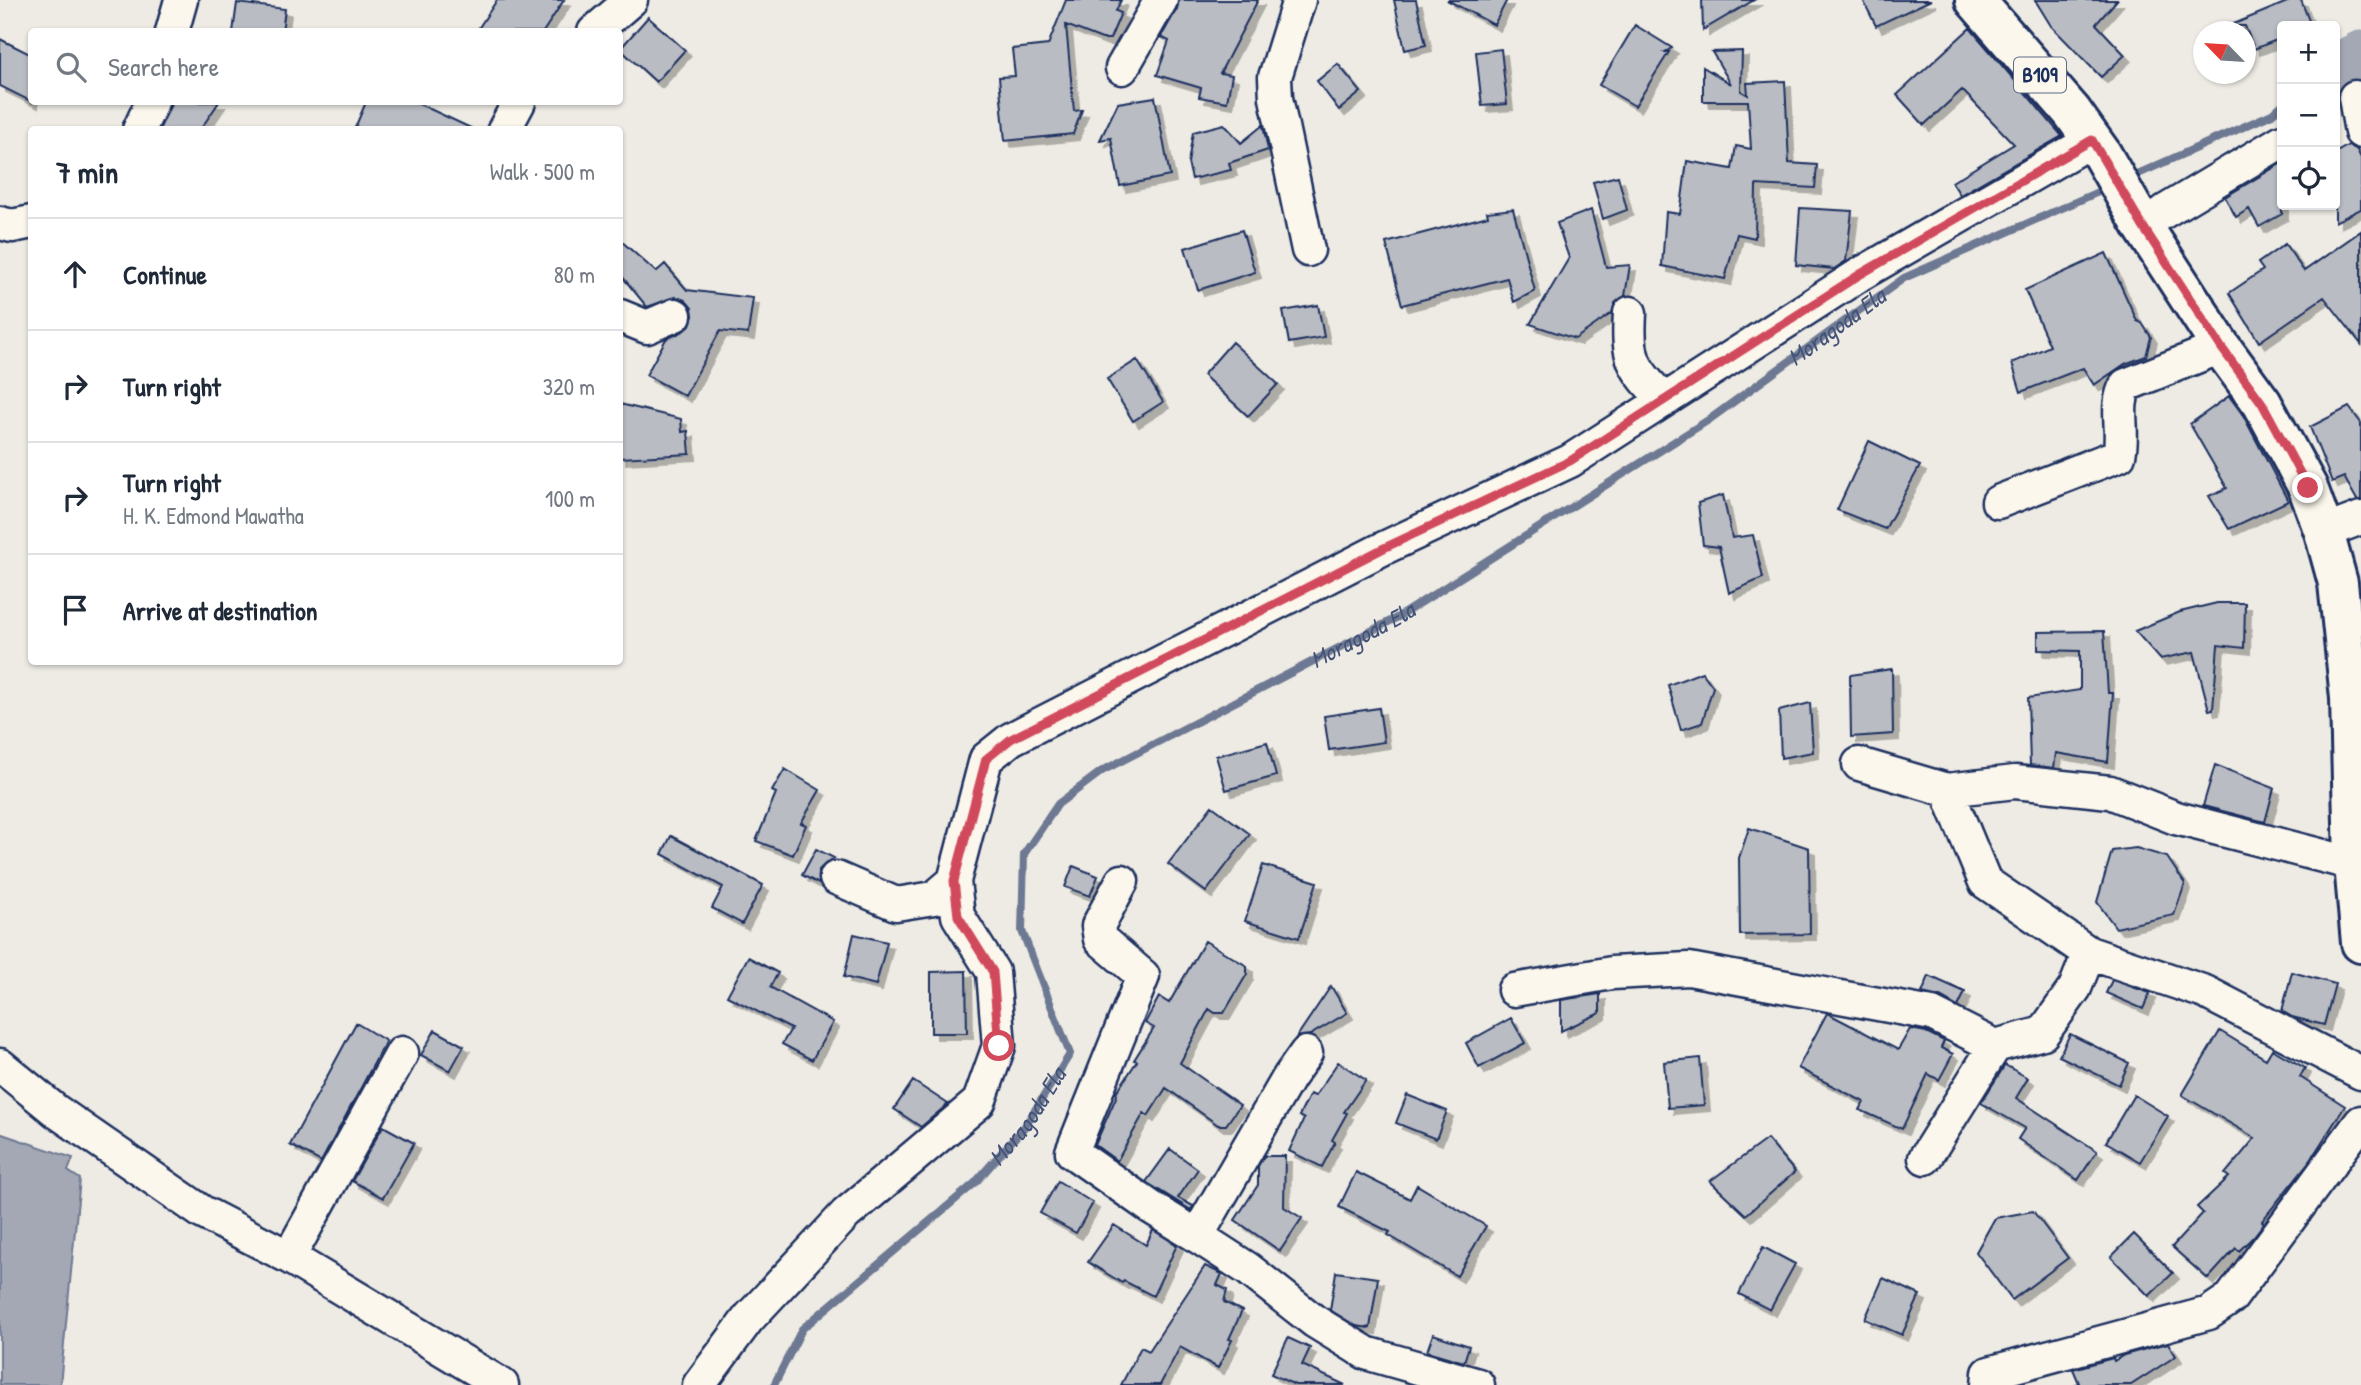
<!DOCTYPE html>
<html lang="en">
<head>
<meta charset="utf-8">
<style>
  body { margin:0; font-family:"Patrick Hand",sans-serif; background:#f2f2f3; color:#1f2937 }
  .controls { position:absolute; right:21px; top:21px; display:grid; overflow:hidden; border-radius:7px; box-shadow:0 2px 5px #0004 }
  .controls button { width:63px; height:63px; display:grid; place-items:center; padding:0; border:0; border-bottom:2px solid #e0e1e3; background:#fff; color:#1f2937; font:35px sans-serif }
  .compass { position:absolute; left:2193px; top:21px; width:63px; height:63px; border-radius:50%; background:#fff; box-shadow:0 2px 5px #0004; rotate:295deg }
  .stop { position:absolute; width:21px; height:21px; margin:-16px; border:5px solid #d1495b; border-radius:50%; background:#fff }
  .stop.end { background:#d1495b; border-color:#fff; box-shadow:0 2px 7px #0008 }
  .list { margin:0; padding:0; list-style:none }
  h2 { display:flex; justify-content:space-between; align-items:center; height:91px; margin:0; padding:0 28px; font-size:30px }
  h2 small { font-size:23px; font-weight:400; color:#747a83 }
  .list li { display:grid; grid-template-columns:46px 1fr auto; gap:21px; align-items:center; box-sizing:border-box; height:112px; padding:0 28px; border-top:2px solid #e0e1e3 }
  .list b { display:block; font-size:26px; white-space:nowrap }
  .list p { margin:0; font-size:23px; white-space:nowrap; color:#747a83 }
  .list em { font-size:23px; font-style:normal; color:#747a83 }
  .icon { flex:none; width:38px; height:38px; fill:none; stroke:currentColor; stroke-width:2; stroke-linecap:round; stroke-linejoin:round }
  .map { position:relative; flex:none; width:2361px; height:1385px; overflow:hidden }
  .search { position:absolute; background:#fff; box-shadow:0 2px 5px #0004; left:28px; top:28px; width:595px; height:77px; display:flex; align-items:center; gap:18px; box-sizing:border-box; padding:0 24px; border-radius:7px; color:#747a83; font-size:26px }
  .panel { position:absolute; background:#fff; box-shadow:0 2px 5px #0004; left:28px; top:126px; width:595px; height:539px; border-radius:7px }
  .map>svg:first-child { display:block }
</style>
</head>
<body>
<div class="map">
<svg width="2361" height="1385" viewBox="0 0 2361 1385">
  <defs>
    <filter id="shadow"><feDropShadow dx="6" dy="6" stdDeviation="0" flood-color="#0004"/></filter>
  </defs>
  <rect width="100%" height="100%" fill="#eeebe4"/>
  <filter id="ink" filterUnits="userSpaceOnUse"><feTurbulence type="fractalNoise" baseFrequency=".0143" numOctaves="2"/><feDisplacementMap in="SourceGraphic" scale="14" xChannelSelector="R" yChannelSelector="G"/><feConvolveMatrix kernelMatrix="1 2 1 2 8 2 1 2 1" color-interpolation-filters="sRGB"/></filter>
  <g filter="url(#ink)">
    <path fill="#a3a8b4" stroke="#6d7892" stroke-width="2" d="M 2,1134 L 73,1158 L 68,1171 L 80,1179 L 60,1385 L 0,1385 L 0,1136 Z"/>
    <g fill="none" stroke-linecap="round" stroke-linejoin="round">
      <g stroke="#6d7892" stroke-width="8">
        <path d="M 2129,178 L 2272,114 L 2282,105"/>
        <path id="s1" d="M 774,1385 L 802,1329 L 975,1183 L 1025,1126 L 1070,1054 L 1022,931 L 1024,854 L 1058,804 L 1102,771 L 1398,617 L 1710,419 L 1904,278 L 2107,188"/>
      </g>
      <path stroke="#a3a8b4" stroke-width="47" d="M 2335,68 L 2361,54"/>
    </g>
    <path fill="#b9bcc3" stroke="#1b2f5e" stroke-width="2" filter="url(#shadow)" d="M 497,0 L 564,0 L 543,32 L 476,32 Z
      M 1066,0 L 1121,0 L 1116,11 L 1121,13 L 1110,39 L 1102,39 L 1066,25 L 1074,111 L 1082,110 L 1073,134 L 1005,141 L 999,77 L 1015,76 L 1012,49 L 1048,45 Z
      M 1179,0 L 1258,0 L 1220,73 L 1232,75 L 1227,102 L 1199,97 L 1201,88 L 1157,75 L 1169,41 L 1161,37 L 1177,9 Z
      M 1394,0 L 1416,0 L 1426,45 L 1405,50 Z
      M 1447,0 L 1507,0 L 1494,25 Z
      M 1702,0 L 1754,0 L 1703,30 Z
      M 1863,0 L 1931,0 L 1876,26 Z
      M 2035,0 L 2117,0 L 2096,24 L 2125,55 L 2101,77 L 2051,26 Z
      M 2292,0 L 2301,0 L 2311,26 L 2282,26 L 2282,38 L 2254,49 L 2245,26 L 2229,26 Z
      M 237,3 L 285,9 L 282,32 L 233,32 Z
      M 648,17 L 685,50 L 656,82 L 620,49 Z
      M 1635,25 L 1672,48 L 1665,52 L 1669,52 L 1635,106 L 1599,85 Z
      M 1970,28 L 2062,136 L 1960,195 L 1952,182 L 2014,144 L 1962,90 L 1924,125 L 1897,95 Z
      M 0,39 L 32,55 L 32,102 L 0,86 Z
      M 1501,49 L 1507,104 L 1482,106 L 1476,52 Z
      M 1742,51 L 1741,91 L 1748,95 L 1747,83 L 1785,81 L 1789,163 L 1817,165 L 1815,188 L 1756,185 L 1755,238 L 1737,234 L 1725,279 L 1662,266 L 1666,212 L 1680,214 L 1687,161 L 1732,169 L 1736,146 L 1751,149 L 1748,101 L 1703,101 L 1703,67 L 1731,84 L 1712,52 Z
      M 1338,64 L 1361,92 L 1339,110 L 1317,81 Z
      M 1155,97 L 1170,176 L 1120,186 L 1111,138 L 1100,140 L 1118,103 Z
      M 172,102 L 219,102 L 200,130 L 159,130 Z
      M 366,102 L 415,102 L 475,130 L 354,130 Z
      M 1224,124 L 1241,143 L 1263,125 L 1268,150 L 1229,163 L 1231,170 L 1192,179 L 1188,163 L 1193,132 Z
      M 2349,145 L 2357,150 L 2361,158 L 2361,209 L 2335,222 L 2335,153 Z
      M 2282,163 L 2282,214 L 2259,227 L 2249,209 L 2236,217 L 2225,197 Z
      M 1618,176 L 1627,210 L 1603,219 L 1593,182 Z
      M 1800,208 L 1852,211 L 1846,261 L 1834,269 L 1796,265 Z
      M 1513,209 L 1535,291 L 1514,302 L 1507,278 L 1402,305 L 1386,243 L 1488,216 L 1487,212 Z
      M 1591,210 L 1606,267 L 1630,265 L 1625,296 L 1615,303 L 1612,313 L 1575,339 L 1530,324 L 1569,258 L 1557,223 Z
      M 1242,230 L 1255,272 L 1198,290 L 1185,248 Z
      M 2361,231 L 2361,344 L 2324,297 L 2259,342 L 2229,293 L 2263,270 L 2258,263 L 2285,244 L 2304,271 Z
      M 620,240 L 656,272 L 665,264 L 687,290 L 753,298 L 748,334 L 720,331 L 685,396 L 646,375 L 666,339 L 682,332 L 690,325 L 693,316 L 692,308 L 685,300 L 676,297 L 647,307 L 620,274 Z
      M 2106,253 L 2137,321 L 2142,323 L 2151,337 L 2146,356 L 2125,364 L 2094,385 L 2083,368 L 2021,392 L 2012,363 L 2050,346 L 2025,290 Z
      M 1318,305 L 1324,337 L 1289,343 L 1283,311 Z
      M 1232,342 L 1278,384 L 1248,416 L 1203,375 Z
      M 1137,360 L 1163,402 L 1133,421 L 1107,379 Z
      M 2229,396 L 2243,415 L 2288,501 L 2229,529 L 2209,496 L 2227,488 L 2190,424 Z
      M 620,404 L 681,419 L 682,432 L 688,431 L 690,454 L 620,458 Z
      M 2349,407 L 2361,423 L 2361,500 L 2357,500 L 2344,477 L 2332,482 L 2310,427 Z
      M 1869,441 L 1920,466 L 1885,529 L 1837,510 Z
      M 1723,495 L 1732,538 L 1753,535 L 1763,578 L 1729,593 L 1719,547 L 1703,545 L 1698,503 Z
      M 2217,603 L 2245,603 L 2244,648 L 2218,645 L 2213,709 L 2209,710 L 2194,652 L 2160,659 L 2135,631 L 2180,612 Z
      M 2104,631 L 2108,693 L 2113,693 L 2108,762 L 2056,753 L 2054,768 L 2030,765 L 2028,698 L 2080,690 L 2080,651 L 2038,650 L 2038,632 Z
      M 1892,669 L 1893,734 L 1851,737 L 1850,675 Z
      M 1702,672 L 1713,687 L 1702,723 L 1681,730 L 1668,685 Z
      M 1810,703 L 1813,752 L 1781,758 L 1779,711 Z
      M 1379,708 L 1384,742 L 1329,750 L 1324,716 Z
      M 1267,742 L 1276,776 L 1226,790 L 1216,756 Z
      M 2215,765 L 2274,788 L 2265,822 L 2203,806 Z
      M 785,769 L 820,790 L 801,823 L 806,825 L 793,855 L 756,841 L 776,793 L 772,791 Z
      M 1212,806 L 1250,834 L 1206,892 L 1168,864 Z
      M 1749,828 L 1809,848 L 1810,934 L 1740,935 L 1739,858 Z
      M 671,836 L 763,885 L 742,924 L 712,908 L 723,887 L 662,854 Z
      M 2136,848 L 2167,857 L 2185,884 L 2174,915 L 2116,928 L 2097,902 L 2112,851 Z
      M 816,849 L 834,858 L 825,864 L 819,870 L 819,884 L 802,875 Z
      M 1263,865 L 1317,882 L 1299,938 L 1245,921 Z
      M 1073,866 L 1098,876 L 1090,896 L 1065,887 Z
      M 854,934 L 887,942 L 876,985 L 844,977 Z
      M 1205,941 L 1247,966 L 1247,974 L 1224,1013 L 1215,1013 L 1209,1009 L 1180,1063 L 1240,1105 L 1226,1125 L 1218,1125 L 1166,1088 L 1148,1116 L 1144,1113 L 1117,1161 L 1095,1145 L 1117,1095 L 1116,1093 L 1137,1061 L 1134,1060 L 1154,1028 L 1145,1023 L 1159,997 L 1169,1003 Z
      M 748,957 L 778,973 L 770,987 L 833,1022 L 812,1060 L 782,1044 L 791,1029 L 727,996 Z
      M 966,971 L 967,1033 L 931,1033 L 931,972 Z
      M 2292,972 L 2335,984 L 2324,1025 L 2292,1017 L 2282,1011 Z
      M 1929,976 L 1965,992 L 1958,1007 L 1940,997 L 1922,993 Z
      M 2112,980 L 2150,993 L 2143,1009 L 2106,993 Z
      M 1331,986 L 1347,1013 L 1310,1035 L 1296,1038 Z
      M 1600,994 L 1600,1013 L 1561,1031 L 1561,1000 Z
      M 1827,1013 L 1898,1050 L 1910,1029 L 1926,1032 L 1944,1041 L 1941,1048 L 1953,1054 L 1939,1080 L 1928,1074 L 1902,1129 L 1860,1110 L 1864,1102 L 1798,1068 Z
      M 1511,1018 L 1525,1043 L 1479,1068 L 1466,1043 Z
      M 356,1023 L 386,1041 L 321,1162 L 290,1145 Z
      M 435,1030 L 464,1046 L 450,1071 L 421,1055 Z
      M 2220,1031 L 2266,1059 L 2272,1049 L 2305,1068 L 2300,1077 L 2345,1106 L 2311,1159 L 2262,1221 L 2264,1223 L 2254,1236 L 2239,1251 L 2236,1248 L 2208,1279 L 2172,1247 L 2203,1213 L 2197,1207 L 2229,1177 L 2225,1174 L 2255,1138 L 2182,1095 Z
      M 2070,1034 L 2129,1063 L 2119,1085 L 2059,1056 Z
      M 1700,1058 L 1704,1105 L 1668,1108 L 1664,1062 Z
      M 1338,1062 L 1366,1080 L 1344,1112 L 1347,1113 L 1332,1140 L 1335,1142 L 1322,1167 L 1289,1151 L 1304,1119 L 1299,1116 L 1310,1094 L 1315,1096 Z
      M 2005,1065 L 2028,1078 L 2016,1098 L 2097,1151 L 2078,1180 L 2018,1139 L 2025,1128 L 1981,1103 Z
      M 913,1081 L 948,1104 L 921,1127 L 894,1109 Z
      M 1407,1095 L 1447,1111 L 1436,1139 L 1396,1123 Z
      M 2134,1095 L 2168,1116 L 2140,1162 L 2106,1142 Z
      M 383,1126 L 414,1143 L 383,1198 L 352,1181 Z
      M 1767,1139 L 1795,1172 L 1746,1215 L 1710,1181 Z
      M 1170,1149 L 1198,1169 L 1178,1198 L 1193,1206 L 1191,1210 L 1146,1182 Z
      M 1264,1156 L 1285,1156 L 1284,1207 L 1302,1218 L 1280,1251 L 1235,1220 L 1258,1185 L 1258,1166 Z
      M 1356,1172 L 1410,1199 L 1417,1185 L 1486,1226 L 1457,1276 L 1388,1235 L 1390,1232 L 1339,1207 Z
      M 1058,1181 L 1093,1203 L 1076,1233 L 1040,1213 Z
      M 2033,1211 L 2068,1258 L 2012,1300 L 1976,1252 L 1995,1218 Z
      M 1114,1225 L 1146,1245 L 1153,1230 L 1177,1245 L 1153,1296 L 1124,1281 L 1122,1283 L 1088,1262 Z
      M 2134,1234 L 2173,1273 L 2149,1296 L 2111,1257 Z
      M 1763,1247 L 1795,1264 L 1770,1310 L 1739,1294 Z
      M 1205,1266 L 1222,1274 L 1217,1285 L 1227,1290 L 1224,1302 L 1242,1311 L 1229,1339 L 1232,1340 L 1218,1368 L 1180,1347 L 1160,1385 L 1121,1385 L 1141,1347 L 1149,1351 Z
      M 1336,1272 L 1378,1278 L 1370,1328 L 1356,1326 L 1330,1310 Z
      M 1883,1278 L 1920,1295 L 1902,1335 L 1865,1319 Z
      M 1433,1334 L 1469,1346 L 1464,1362 L 1427,1351 Z
      M 1288,1338 L 1310,1348 L 1302,1365 L 1345,1385 L 1295,1385 L 1271,1374 Z
      M 2168,1343 L 2176,1356 L 2131,1385 L 2076,1385 L 2079,1383 L 2073,1369 L 2113,1358 L 2114,1361 L 2124,1355 Z"/>
    <g fill="none" stroke-linecap="round" stroke-linejoin="round">
      <defs>
        <path id="minor" d="M 1299,0 L 1275,77 L 1276,98 L 1308,250
          M 172,32 L 181,0
          M 594,32 L 631,0
          M 1122,68 L 1161,0
          M 2355,97 L 2361,132
          M 139,130 L 152,102
          M 504,130 L 519,102
          M 0,223 L 12,226 L 32,222
          M 2142,225 L 2282,141
          M 1630,313 C 1627,361 1633,367 1664,400
          M 620,316 L 647,327 L 675,315
          M 1998,502 L 2119,455 C 2125,430 2114,407 2126,385 L 2221,347
          M 2324,532 L 2361,518
          M 1859,764 L 1947,790 L 1985,882 L 2089,953 L 2205,992 L 2361,1073
          M 1947,790 L 2015,782 L 2110,792 L 2176,818 L 2354,864
          M 836,878 L 896,904 L 934,898 L 954,881 L 986,759 L 1011,739 L 1384,548 L 1570,461 L 1859,275 L 2092,140
          M 1122,881 L 1098,926 L 1100,939 L 1143,976 L 1072,1152 L 1152,1208 L 1197,1236
          M 1514,990 L 1612,973 L 1689,969 L 1932,1014 L 1995,1046 L 2043,1033 L 2075,988 L 2089,953
          M 1306,1053 L 1289,1077 L 1197,1236 L 1248,1269 L 1314,1321 L 1366,1353 L 1478,1385
          M 0,1065 L 56,1111 L 202,1212 L 289,1257 L 502,1385
          M 1925,1158 L 1995,1046
          M 289,1257 L 402,1053
          M 699,1385 L 748,1319 L 846,1214 L 979,1102 L 999,1046 L 993,972 L 958,916 L 954,881
          M 1988,1385 L 1989,1373 L 2209,1313 L 2231,1298 L 2361,1122"/>
        <path id="primary" d="M 1975,0 L 2072,112 L 2101,153 L 2142,225 L 2221,347 L 2262,403 L 2308,488 L 2324,532 L 2338,583 L 2350,698 L 2354,864 L 2361,943"/>
      </defs>
      <use href="#minor" stroke="#1b2f5e" stroke-width="37"/>
      <use href="#primary" stroke="#1b2f5e" stroke-width="44"/>
      <use href="#minor" stroke="#fbf7ec" stroke-width="32"/>
      <use href="#primary" stroke="#fbf7ec" stroke-width="38"/>
    </g>
  </g>
  <g fill="none" stroke-linecap="round" stroke-linejoin="round" filter="url(#ink)">
    <path stroke="#d1495b" stroke-width="9" d="M 999,1046 L 993,972 L 958,916 L 954,881 L 986,759 L 1011,739 L 1384,548 L 1570,461 L 1859,275 L 2092,140 L 2142,225 L 2221,347 L 2262,403 L 2308,488"/>
  </g>
  <g text-anchor="middle" stroke-width="5" stroke-linejoin="round" paint-order="stroke">
    <rect fill="#fbf7ec" stroke="#5e6b89" stroke-width="2" x="2014" y="57.5" width="52" height="35" rx="5"/>
    <g font-size="21" font-weight="bold" fill="#1b2f5e">
      <text x="2040" y="82">B109</text>
    </g>
    <g font-size="24" font-style="italic" fill="#445378" stroke="#fbf7ec">
      <text dy="8" stroke="none"><textPath href="#s1" startOffset="1634">Moragoda Ela</textPath></text>
      <text dy="8" stroke="none"><textPath href="#s1" startOffset="1068">Moragoda Ela</textPath></text>
      <text dy="8" stroke="none"><textPath href="#s1" startOffset="374">Moragoda Ela</textPath></text>
    </g>
  </g>
</svg>
<div class="controls">
<button>+</button>
<button>−</button>
<button><svg class="icon" aria-label="locate" viewBox="0 0 24 24"><circle cx="12" cy="12" r="6"/><path d="M12 2v4M12 18v4M2 12h4M18 12h4"/></svg></button>
</div>
<svg class="compass" viewBox="-18 -18 36 36"><path d="M0-13l5 13h-10z" fill="#e53935"/><path d="M0 13l5-13h-10z" fill="#747a83"/></svg>
<div class="stop" style="left:999px;top:1046px"></div>
<div class="stop end" style="left:2308px;top:488px"></div>
<div class="search"><svg class="icon" aria-label="search" viewBox="0 0 24 24"><circle cx="10" cy="10" r="6"/><path d="M15 15l6 6"/></svg>Search here</div>
<section class="panel">
<h2>7 min<small>Walk · 500 m</small></h2>
<ul class="list">
<li><svg class="icon" aria-label="ahead" viewBox="0 0 24 24"><path d="M12 20V5M6 11l6-6 6 6"/></svg><div><b>Continue</b></div><em>80 m</em></li>
<li><svg class="icon" aria-label="right" viewBox="0 0 24 24"><path d="M7 20v-9h11M14 6l5 5-5 5"/></svg><div><b>Turn right</b></div><em>320 m</em></li>
<li><svg class="icon" aria-label="right" viewBox="0 0 24 24"><path d="M7 20v-9h11M14 6l5 5-5 5"/></svg><div><b>Turn right</b><p>H. K. Edmond Mawatha</p></div><em>100 m</em></li>
<li><svg class="icon" aria-label="arrive" viewBox="0 0 24 24"><path d="M6 21V4h12l-3 4 3 4H6"/></svg><div><b>Arrive at destination</b></div></li>
</ul>
</section>
</div>
</body>
</html>
